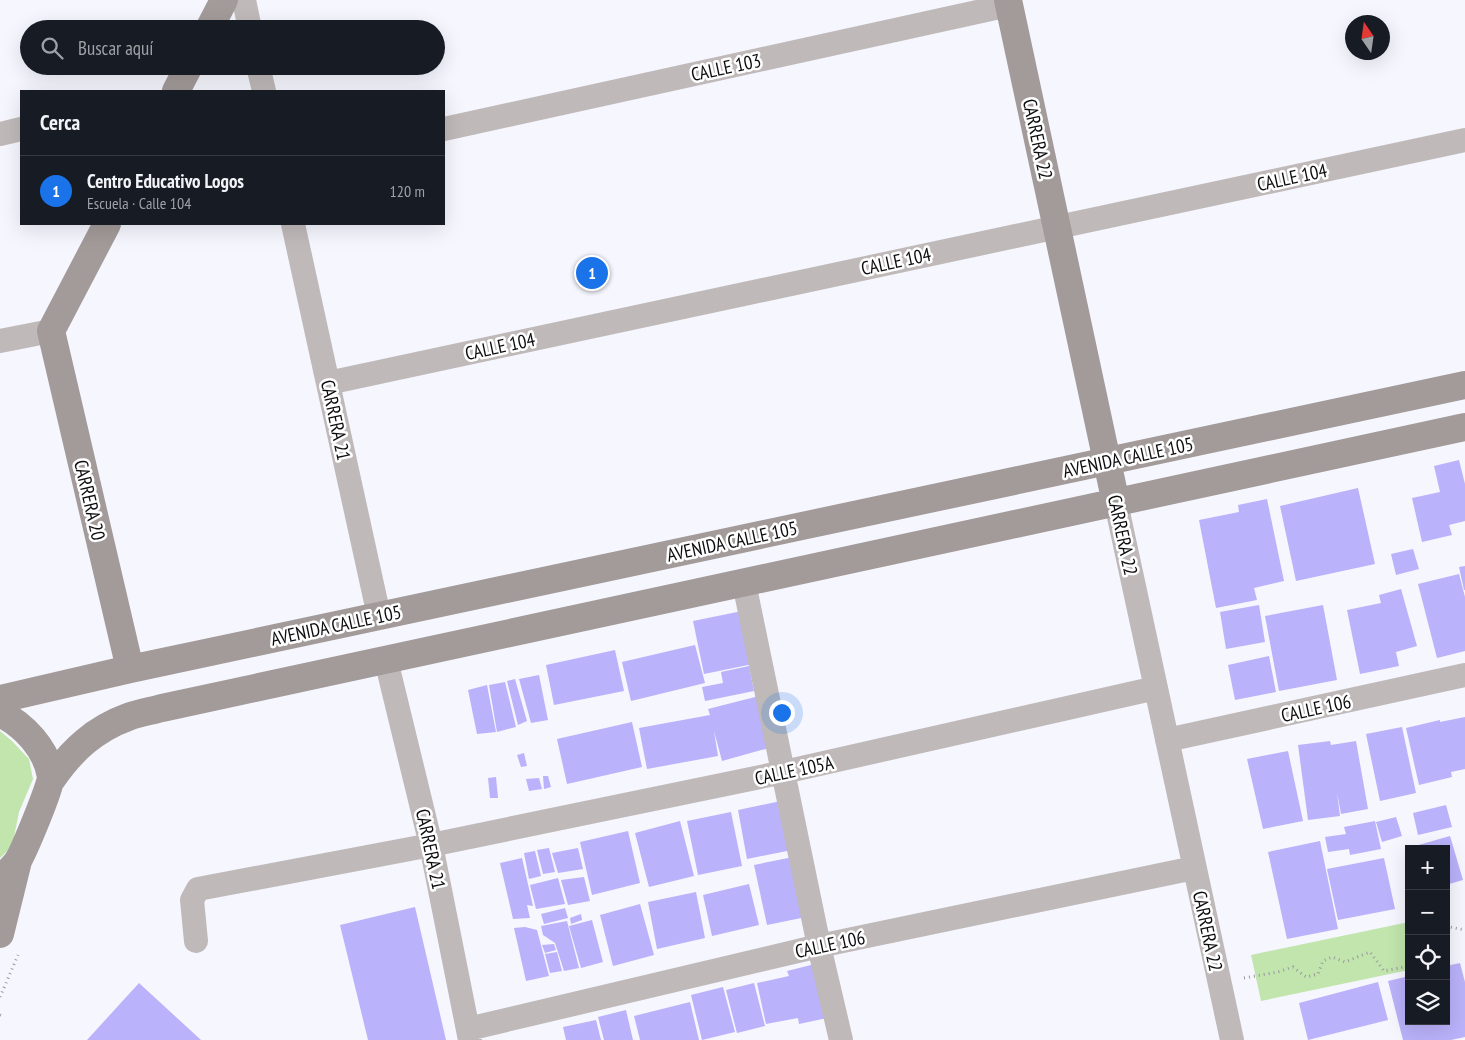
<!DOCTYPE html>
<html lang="es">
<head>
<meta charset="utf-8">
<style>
  body { margin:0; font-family:"PT Sans Narrow",sans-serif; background:#242831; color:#f1f3f6 }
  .controls { position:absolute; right:15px; bottom:15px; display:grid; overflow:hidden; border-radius:0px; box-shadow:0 5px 20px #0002 }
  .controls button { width:45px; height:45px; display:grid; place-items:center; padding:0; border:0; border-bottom:1px solid #363941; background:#171b24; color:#f1f3f6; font:25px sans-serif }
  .compass { position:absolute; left:1345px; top:15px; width:45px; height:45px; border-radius:50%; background:#171b24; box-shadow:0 5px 20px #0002; rotate:347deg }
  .you { position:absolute; left:781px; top:712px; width:18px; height:18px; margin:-12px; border:4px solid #fff; border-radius:50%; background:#1a73e8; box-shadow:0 0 0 8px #1a73e833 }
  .badge { display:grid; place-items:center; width:32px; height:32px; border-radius:50%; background:#1a73e8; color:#fff; font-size:16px; font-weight:700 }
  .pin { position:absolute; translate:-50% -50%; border:2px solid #fff; box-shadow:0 1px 5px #0006 }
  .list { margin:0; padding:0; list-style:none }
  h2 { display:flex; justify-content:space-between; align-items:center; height:65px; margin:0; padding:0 20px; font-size:21px }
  h2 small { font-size:16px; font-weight:400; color:#9ea1a6 }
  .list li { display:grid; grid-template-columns:32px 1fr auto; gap:15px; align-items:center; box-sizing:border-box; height:70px; padding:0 20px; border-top:1px solid #363941 }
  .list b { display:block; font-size:19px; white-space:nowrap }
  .list p { margin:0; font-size:16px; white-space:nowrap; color:#9ea1a6 }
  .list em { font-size:16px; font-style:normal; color:#9ea1a6 }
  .icon { flex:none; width:28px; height:28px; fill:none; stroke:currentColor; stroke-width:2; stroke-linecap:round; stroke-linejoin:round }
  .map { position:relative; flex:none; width:1465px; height:1040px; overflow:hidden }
  .search { position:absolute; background:#171b24; box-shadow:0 5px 20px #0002; left:20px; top:20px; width:425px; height:55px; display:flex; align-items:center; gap:12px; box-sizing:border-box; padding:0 18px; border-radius:28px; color:#9ea1a6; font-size:19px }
  .panel { position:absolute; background:#171b24; box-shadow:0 5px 20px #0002; left:20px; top:90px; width:425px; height:135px; border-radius:0px }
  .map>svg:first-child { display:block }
</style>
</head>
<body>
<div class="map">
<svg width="1465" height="1040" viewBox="0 0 1465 1040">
  <rect width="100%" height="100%" fill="#f6f6fe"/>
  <path fill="#c1e5ad" d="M 0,731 L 12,741 L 29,759 L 33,779 L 19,812 L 12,847 L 0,858 Z
    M 1409,922 L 1409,970 L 1261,1001 L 1251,955 Z"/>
  <path fill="#bab2fa" d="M 1459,460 L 1465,484 L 1465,521 L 1449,525 L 1452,535 L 1422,542 L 1412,498 L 1440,492 L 1434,466 Z
    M 1358,488 L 1375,564 L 1296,581 L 1280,506 Z
    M 1267,499 L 1284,581 L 1254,588 L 1257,600 L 1216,608 L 1199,520 L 1239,512 L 1238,505 Z
    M 1413,549 L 1419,569 L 1396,575 L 1391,554 Z
    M 1465,566 L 1465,590 L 1464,590 L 1459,567 Z
    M 1459,574 L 1465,597 L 1465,651 L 1437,658 L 1418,584 Z
    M 1401,589 L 1417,646 L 1396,652 L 1399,666 L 1360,674 L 1347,610 L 1381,603 L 1379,595 Z
    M 1259,605 L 1265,642 L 1226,649 L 1220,612 Z
    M 1323,605 L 1337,680 L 1279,691 L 1265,616 Z
    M 747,610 L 758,663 L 704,674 L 693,621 Z
    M 695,645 L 705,683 L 631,701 L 622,662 Z
    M 615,650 L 624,691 L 554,705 L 546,665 Z
    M 1269,656 L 1276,692 L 1235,700 L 1228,665 Z
    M 749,666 L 754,691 L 705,701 L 702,687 L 723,683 L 721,672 Z
    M 539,675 L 548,720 L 531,723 L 519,679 Z
    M 515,679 L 527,721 L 518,725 L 507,681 Z
    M 505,682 L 516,727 L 497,732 L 489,685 Z
    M 487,685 L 496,732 L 477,734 L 468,690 Z
    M 763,695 L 776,746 L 722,761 L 714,731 L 718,756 L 647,769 L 639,728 L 710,715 L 708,709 Z
    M 1465,717 L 1465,769 L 1451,772 L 1452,777 L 1419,785 L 1406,728 L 1440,720 L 1440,722 Z
    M 632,722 L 642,767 L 567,784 L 557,739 Z
    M 1402,727 L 1416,793 L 1380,801 L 1366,734 Z
    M 1330,741 L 1331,745 L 1356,741 L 1368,809 L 1341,814 L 1337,792 L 1340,816 L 1308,820 L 1298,745 Z
    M 1288,751 L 1303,821 L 1263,829 L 1247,759 Z
    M 524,753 L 527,766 L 521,767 L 517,755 Z
    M 543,776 L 548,776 L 551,787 L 544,789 Z
    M 496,777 L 498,798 L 490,798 L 488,778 Z
    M 539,778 L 542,789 L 529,791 L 526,779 Z
    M 781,801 L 792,850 L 747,859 L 738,810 Z
    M 1446,805 L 1452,827 L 1418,835 L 1413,813 Z
    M 731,812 L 742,866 L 698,875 L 687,821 Z
    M 1396,817 L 1402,836 L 1382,842 L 1376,822 Z
    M 680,821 L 694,876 L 649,887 L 635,833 Z
    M 1375,821 L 1381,849 L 1350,855 L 1349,849 L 1328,852 L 1325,837 L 1346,834 L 1344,827 Z
    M 628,831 L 640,883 L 592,895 L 580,842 Z
    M 1450,836 L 1463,880 L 1446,885 L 1446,849 L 1408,848 Z
    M 1320,841 L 1338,929 L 1287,939 L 1268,852 Z
    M 549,848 L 555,872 L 543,874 L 537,850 Z
    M 578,848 L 583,869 L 558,873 L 552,853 Z
    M 535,851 L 541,876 L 529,879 L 524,853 Z
    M 798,856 L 811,916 L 767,925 L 754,865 Z
    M 522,858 L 533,906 L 527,905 L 530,918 L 513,919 L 500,863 Z
    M 1384,858 L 1395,909 L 1338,920 L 1327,869 Z
    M 584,877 L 590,901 L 568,905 L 561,880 Z
    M 558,878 L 565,904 L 536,909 L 530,885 Z
    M 749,884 L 759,925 L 712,936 L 703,895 Z
    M 696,892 L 705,938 L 657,949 L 648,902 Z
    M 640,904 L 654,955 L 613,966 L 600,915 Z
    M 415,907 L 446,1040 L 368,1040 L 340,925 Z
    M 565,908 L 568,918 L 544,924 L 541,914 Z
    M 581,914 L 582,920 L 571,924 L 570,918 Z
    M 592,920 L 603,962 L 581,968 L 569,926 Z
    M 567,921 L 579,968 L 564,971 L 555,943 L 543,935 L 541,926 Z
    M 525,927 L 537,930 L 549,976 L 526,981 L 514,928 Z
    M 554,944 L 556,950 L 545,953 L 542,945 Z
    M 557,952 L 562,971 L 550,973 L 545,954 Z
    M 1460,963 L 1465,982 L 1465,1037 L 1451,1040 L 1403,1040 L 1388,981 L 1409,976 L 1409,1021 L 1446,1021 L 1446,966 Z
    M 815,964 L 827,1018 L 799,1024 L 798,1018 L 766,1024 L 757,983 L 789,976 L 787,971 Z
    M 1378,982 L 1388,1020 L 1308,1040 L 1299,1003 Z
    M 139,983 L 201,1040 L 87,1040 Z
    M 754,983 L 765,1026 L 737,1033 L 726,990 Z
    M 723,987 L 735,1032 L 702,1040 L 691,995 Z
    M 690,1002 L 699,1040 L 640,1040 L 634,1016 Z
    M 626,1010 L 633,1040 L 604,1040 L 598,1017 Z
    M 596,1020 L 601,1040 L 566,1040 L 563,1027 Z"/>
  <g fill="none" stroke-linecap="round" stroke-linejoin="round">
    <path stroke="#98989e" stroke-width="3" stroke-dasharray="1 4" stroke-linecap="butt" d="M 1446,928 L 1450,927 L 1465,930
      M 1244,978 L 1278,972 L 1293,967 L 1306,977 L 1318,974 L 1323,961 L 1332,957 L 1345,962 L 1370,952 L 1384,971 L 1409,966
      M 0,997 L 18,955
      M 0,1015 L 2,1016"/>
    <path stroke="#bfb9b9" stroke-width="24" d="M 244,0 L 250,29
      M 258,66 L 264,91
      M 444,129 L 1009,5
      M 0,134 L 21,129
      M 293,224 L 379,616
      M 0,341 L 51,331
      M 328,383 L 1465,140
      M 1116,503 L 1232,1040
      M 744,583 L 819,946 L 841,1040
      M 386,660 L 431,845 L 470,1040
      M 1167,740 L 1465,675
      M 196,941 L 192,900 L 198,889 L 431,845 L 784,772 L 1156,688
      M 468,1029 L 819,946 L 1194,868"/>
    <path stroke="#a39b9a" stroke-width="28" d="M 1008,0 L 1116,503
      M 209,29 L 224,0
      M 176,91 L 189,66
      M 107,224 L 51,331 L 130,669
      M 0,699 L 130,669 L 1465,385
      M 0,713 C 24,725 47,749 51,777 C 52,783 23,854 17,862 C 13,867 6,874 0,877
      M 52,779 C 72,750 95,729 128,717 C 139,713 151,711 162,708 L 1465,427
      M 0,934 L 18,861"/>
  </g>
  <g text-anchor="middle" stroke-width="5" stroke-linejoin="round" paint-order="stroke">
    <g font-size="19" fill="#0c0c0f" stroke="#fff">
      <text transform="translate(726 67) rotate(-12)" y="7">CALLE 103</text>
      <text transform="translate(1038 139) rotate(78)" y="7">CARRERA 22</text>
      <text transform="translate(1292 177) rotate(-12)" y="7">CALLE 104</text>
      <text transform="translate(896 261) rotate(-12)" y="7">CALLE 104</text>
      <text transform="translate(500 346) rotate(-12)" y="7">CALLE 104</text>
      <text transform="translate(336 420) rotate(78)" y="7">CARRERA 21</text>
      <text transform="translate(1128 457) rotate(-12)" y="7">AVENIDA CALLE 105</text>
      <text transform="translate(90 500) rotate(77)" y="7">CARRERA 20</text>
      <text transform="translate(1123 535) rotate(78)" y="7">CARRERA 22</text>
      <text transform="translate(732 541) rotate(-12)" y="7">AVENIDA CALLE 105</text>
      <text transform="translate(336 625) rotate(-12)" y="7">AVENIDA CALLE 105</text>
      <text transform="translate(1316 708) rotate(-12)" y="7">CALLE 106</text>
      <text transform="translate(794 770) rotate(-12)" y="7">CALLE 105A</text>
      <text transform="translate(431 849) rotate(78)" y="7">CARRERA 21</text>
      <text transform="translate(1208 931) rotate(78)" y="7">CARRERA 22</text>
      <text transform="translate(830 944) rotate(-12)" y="7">CALLE 106</text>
    </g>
  </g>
</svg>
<div class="controls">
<button>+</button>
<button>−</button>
<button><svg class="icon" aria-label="locate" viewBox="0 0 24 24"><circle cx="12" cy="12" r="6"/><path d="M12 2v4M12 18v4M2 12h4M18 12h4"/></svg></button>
<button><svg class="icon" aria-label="layers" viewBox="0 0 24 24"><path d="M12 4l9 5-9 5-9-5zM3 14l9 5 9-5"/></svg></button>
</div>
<svg class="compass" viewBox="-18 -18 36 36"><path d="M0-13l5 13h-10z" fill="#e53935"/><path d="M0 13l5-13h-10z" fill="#9ea1a6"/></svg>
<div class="you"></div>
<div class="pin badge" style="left:592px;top:273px">1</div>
<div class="search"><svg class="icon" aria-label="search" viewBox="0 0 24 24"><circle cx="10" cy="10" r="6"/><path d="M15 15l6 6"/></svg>Buscar aquí</div>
<section class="panel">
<h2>Cerca<small></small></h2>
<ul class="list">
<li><span class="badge">1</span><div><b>Centro Educativo Logos</b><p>Escuela · Calle 104</p></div><em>120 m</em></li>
</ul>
</section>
</div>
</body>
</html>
